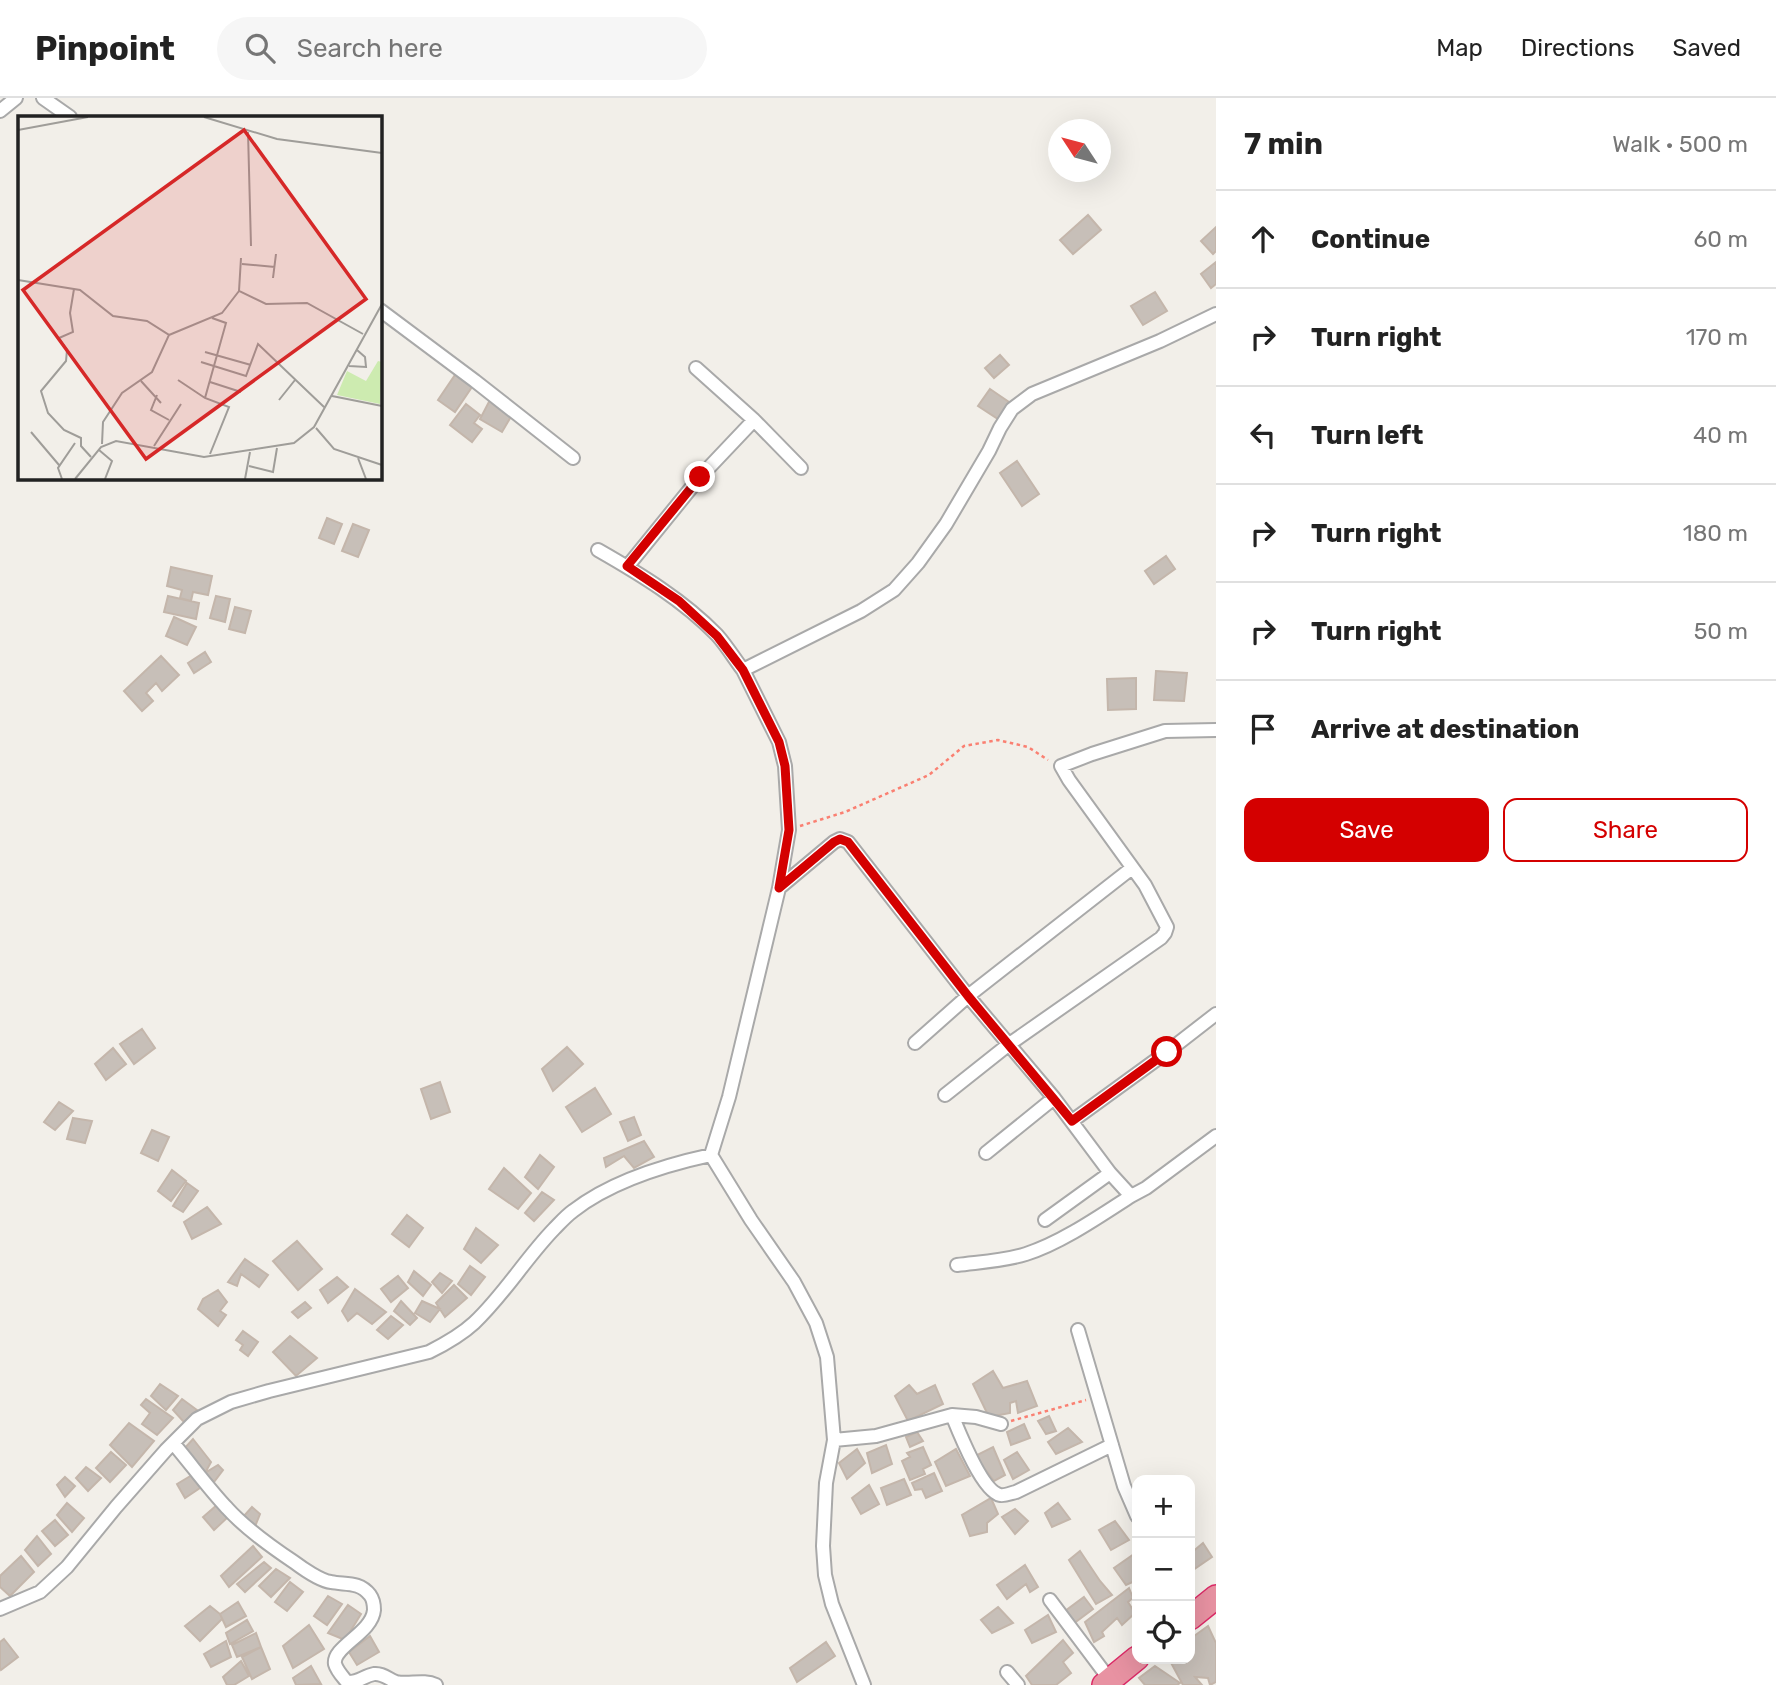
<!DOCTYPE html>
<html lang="en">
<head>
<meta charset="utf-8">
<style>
  body { margin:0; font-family:Rubik,sans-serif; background:#f6f6f6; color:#222 }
  .controls { position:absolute; right:21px; bottom:21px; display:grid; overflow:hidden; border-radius:14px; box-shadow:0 7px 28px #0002 }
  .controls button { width:63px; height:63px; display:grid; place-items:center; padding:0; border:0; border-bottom:2px solid #e0e0e0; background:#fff; color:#222; font:35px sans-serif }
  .compass { position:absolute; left:1048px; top:21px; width:63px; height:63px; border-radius:50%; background:#fff; box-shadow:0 7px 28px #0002; rotate:306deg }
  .stop { position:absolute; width:21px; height:21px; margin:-16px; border:5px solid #d40000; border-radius:50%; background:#fff }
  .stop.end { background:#d40000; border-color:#fff; box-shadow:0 2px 7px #0008 }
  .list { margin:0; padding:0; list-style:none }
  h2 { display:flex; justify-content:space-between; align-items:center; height:91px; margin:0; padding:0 28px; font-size:30px }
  h2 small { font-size:23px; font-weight:400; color:#767676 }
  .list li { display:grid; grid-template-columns:46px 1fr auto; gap:21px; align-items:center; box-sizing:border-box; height:98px; padding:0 28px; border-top:2px solid #e0e0e0 }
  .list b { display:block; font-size:26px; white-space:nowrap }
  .list em { font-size:23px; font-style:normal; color:#767676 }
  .actions { display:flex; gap:14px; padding:21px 28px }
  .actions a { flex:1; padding:16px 0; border:2px solid #d40000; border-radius:14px; text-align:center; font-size:24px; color:#d40000 }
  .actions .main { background:#d40000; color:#fff }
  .icon { flex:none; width:38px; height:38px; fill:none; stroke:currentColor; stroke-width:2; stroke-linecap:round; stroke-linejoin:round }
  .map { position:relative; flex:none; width:1216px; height:1587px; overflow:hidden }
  header { display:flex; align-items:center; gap:42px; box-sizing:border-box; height:98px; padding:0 35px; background:#fff; border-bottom:2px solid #e0e0e0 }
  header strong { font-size:33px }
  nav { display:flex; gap:38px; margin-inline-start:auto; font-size:24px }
  .search { width:490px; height:63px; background:#f6f6f6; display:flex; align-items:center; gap:18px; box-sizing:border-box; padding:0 24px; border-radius:38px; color:#767676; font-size:26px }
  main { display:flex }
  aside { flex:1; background:#fff }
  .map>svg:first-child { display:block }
</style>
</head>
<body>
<header>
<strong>Pinpoint</strong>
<div class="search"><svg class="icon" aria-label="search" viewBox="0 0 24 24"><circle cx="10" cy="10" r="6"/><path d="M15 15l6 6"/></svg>Search here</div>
<nav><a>Map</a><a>Directions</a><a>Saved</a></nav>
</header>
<main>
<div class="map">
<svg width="1216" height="1587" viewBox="0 0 1216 1587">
  <rect width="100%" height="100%" fill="#f2efe9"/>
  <path fill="#c7bfb8" stroke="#c4b6ab" stroke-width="2" d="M 1088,117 L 1101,132 L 1073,156 L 1060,142 Z
    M 1216,129 L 1216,153 L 1213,156 L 1201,143 Z
    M 1216,164 L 1216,186 L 1211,190 L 1201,176 Z
    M 1155,194 L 1167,213 L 1143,227 L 1131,208 Z
    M 1000,257 L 1009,267 L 994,280 L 985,270 Z
    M 457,274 L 474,286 L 455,314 L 438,302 Z
    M 990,291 L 1009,304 L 998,321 L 978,308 Z
    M 490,302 L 513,315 L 502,334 L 480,321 Z
    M 466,306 L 480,317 L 474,325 L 482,331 L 472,344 L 450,327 Z
    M 1017,363 L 1039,396 L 1022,408 L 1000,375 Z
    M 327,420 L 342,426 L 334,446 L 319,440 Z
    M 353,426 L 369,432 L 358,459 L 342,453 Z
    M 1166,458 L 1175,471 L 1154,486 L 1145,473 Z
    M 171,469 L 212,478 L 208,497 L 193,494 L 191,503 L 180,500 L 182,492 L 167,488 Z
    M 168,498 L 199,505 L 196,521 L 164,514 Z
    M 216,498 L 230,501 L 225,524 L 210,520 Z
    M 235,509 L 251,513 L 245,535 L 229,531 Z
    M 174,519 L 196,529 L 187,547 L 166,538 Z
    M 205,554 L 211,564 L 194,575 L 188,565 Z
    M 161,558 L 179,577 L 162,593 L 156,585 L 146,595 L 153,603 L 142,613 L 124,593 Z
    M 1156,573 L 1187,575 L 1184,603 L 1154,602 Z
    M 1136,580 L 1136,611 L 1108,612 L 1107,581 Z
    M 142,931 L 155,950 L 134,966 L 120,946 Z
    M 567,949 L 583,966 L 553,993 L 542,971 Z
    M 113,950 L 126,966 L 106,982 L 95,966 Z
    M 440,984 L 450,1014 L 431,1021 L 421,991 Z
    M 595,990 L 611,1016 L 582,1034 L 566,1009 Z
    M 59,1004 L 73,1013 L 55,1032 L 44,1024 Z
    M 634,1019 L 641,1037 L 628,1043 L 620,1024 Z
    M 73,1020 L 92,1023 L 85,1045 L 67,1041 Z
    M 152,1032 L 169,1039 L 158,1063 L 141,1055 Z
    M 644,1043 L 654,1059 L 634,1070 L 624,1058 L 606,1069 L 604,1060 Z
    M 540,1057 L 554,1069 L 538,1091 L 525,1079 Z
    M 504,1070 L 531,1095 L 518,1111 L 489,1091 Z
    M 172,1072 L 186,1083 L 171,1103 L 158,1093 Z
    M 187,1085 L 198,1093 L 183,1114 L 173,1108 Z
    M 542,1094 L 554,1102 L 534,1123 L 525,1115 Z
    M 207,1109 L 221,1126 L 192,1141 L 184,1124 Z
    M 407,1117 L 423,1130 L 409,1149 L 392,1136 Z
    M 476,1130 L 498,1147 L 481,1165 L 464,1151 Z
    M 297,1143 L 322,1171 L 298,1192 L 273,1163 Z
    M 245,1161 L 268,1177 L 259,1189 L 241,1176 L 237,1188 L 228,1184 Z
    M 470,1168 L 485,1179 L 471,1197 L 458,1186 Z
    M 414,1173 L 431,1187 L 423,1198 L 408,1184 Z
    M 440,1175 L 452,1183 L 442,1195 L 432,1184 Z
    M 398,1178 L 408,1190 L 391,1204 L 381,1191 Z
    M 337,1179 L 348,1189 L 328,1205 L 320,1192 Z
    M 454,1187 L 467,1200 L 445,1219 L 436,1205 Z
    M 355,1191 L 386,1214 L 372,1226 L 357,1215 L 348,1223 L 342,1213 Z
    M 218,1192 L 227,1204 L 220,1213 L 226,1217 L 218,1228 L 198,1211 L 203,1201 Z
    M 401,1203 L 417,1220 L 410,1227 L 394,1213 Z
    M 422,1203 L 440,1211 L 430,1224 L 415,1215 Z
    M 305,1204 L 311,1210 L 298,1220 L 292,1214 Z
    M 391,1218 L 403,1227 L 388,1241 L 377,1232 Z
    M 243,1233 L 258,1244 L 248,1258 L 240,1252 L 243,1247 L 236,1242 Z
    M 290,1238 L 317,1260 L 296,1278 L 273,1254 Z
    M 993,1273 L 1003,1290 L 1027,1283 L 1037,1308 L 1018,1315 L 1016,1303 L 1010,1305 L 1010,1315 L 989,1319 L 973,1286 Z
    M 160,1286 L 178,1298 L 166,1312 L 151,1298 Z
    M 909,1287 L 917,1296 L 935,1287 L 943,1306 L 908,1323 L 895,1298 Z
    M 146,1301 L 173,1320 L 157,1337 L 142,1326 L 150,1315 L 141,1307 Z
    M 182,1301 L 197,1312 L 184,1324 L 173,1312 Z
    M 1049,1318 L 1056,1333 L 1046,1336 L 1038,1323 Z
    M 129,1325 L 154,1343 L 132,1369 L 110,1347 Z
    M 1024,1326 L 1030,1340 L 1011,1347 L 1007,1334 Z
    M 1068,1330 L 1082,1344 L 1056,1356 L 1048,1344 Z
    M 917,1334 L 923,1343 L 910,1349 L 906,1339 Z
    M 193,1341 L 211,1364 L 205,1375 L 183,1352 Z
    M 886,1347 L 892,1366 L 872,1375 L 867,1355 Z
    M 923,1349 L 931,1367 L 923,1371 L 925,1376 L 910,1382 L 902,1363 L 910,1359 L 907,1355 Z
    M 993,1349 L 1005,1377 L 994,1383 L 975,1358 Z
    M 857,1351 L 865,1365 L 847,1381 L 839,1365 Z
    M 956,1351 L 970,1378 L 946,1388 L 935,1364 Z
    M 111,1354 L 126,1367 L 110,1384 L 96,1370 Z
    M 1017,1354 L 1029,1372 L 1013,1381 L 1004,1362 Z
    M 218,1367 L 223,1372 L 214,1384 L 205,1375 Z
    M 86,1369 L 101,1380 L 88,1393 L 76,1380 Z
    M 934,1375 L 942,1393 L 926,1400 L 922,1391 L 915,1392 L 912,1385 Z
    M 192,1377 L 200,1390 L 185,1400 L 177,1386 Z
    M 65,1379 L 75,1388 L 65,1399 L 57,1387 Z
    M 904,1381 L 911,1397 L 887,1407 L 881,1390 Z
    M 869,1387 L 879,1406 L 861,1416 L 852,1400 Z
    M 991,1400 L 998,1416 L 987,1425 L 987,1434 L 970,1438 L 962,1417 Z
    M 67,1405 L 84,1420 L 72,1434 L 57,1417 Z
    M 1058,1405 L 1070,1421 L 1052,1429 L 1045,1415 Z
    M 217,1407 L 228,1419 L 214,1432 L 203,1419 Z
    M 252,1409 L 260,1416 L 254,1431 L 243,1419 Z
    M 1015,1411 L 1028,1423 L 1015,1436 L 1002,1419 Z
    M 55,1422 L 68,1437 L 55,1448 L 42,1433 Z
    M 1115,1423 L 1129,1442 L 1111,1452 L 1099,1432 Z
    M 37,1438 L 51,1456 L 38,1468 L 25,1452 Z
    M 1203,1445 L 1212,1459 L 1190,1474 L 1190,1456 Z
    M 253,1448 L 262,1459 L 229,1489 L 221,1478 Z
    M 1080,1453 L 1100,1483 L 1112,1497 L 1096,1506 L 1069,1462 Z
    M 1137,1454 L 1137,1482 L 1126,1487 L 1114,1470 Z
    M 21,1458 L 34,1474 L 10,1498 L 0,1489 L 0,1478 Z
    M 264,1464 L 271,1470 L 245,1494 L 237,1486 Z
    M 1025,1467 L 1038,1489 L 1030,1494 L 1026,1486 L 1007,1501 L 997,1487 Z
    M 276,1471 L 290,1480 L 271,1499 L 259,1488 Z
    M 290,1484 L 303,1494 L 287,1513 L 275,1504 Z
    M 1129,1490 L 1133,1500 L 1128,1504 L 1135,1515 L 1122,1527 L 1117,1520 L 1102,1534 L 1104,1538 L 1094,1544 L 1085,1524 Z
    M 328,1498 L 342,1506 L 327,1527 L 314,1518 Z
    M 1084,1499 L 1093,1511 L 1073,1526 L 1065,1513 Z
    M 238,1504 L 246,1518 L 226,1529 L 220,1516 Z
    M 348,1507 L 361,1516 L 345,1542 L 328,1535 Z
    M 210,1508 L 220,1516 L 222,1521 L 200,1543 L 185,1528 Z
    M 998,1509 L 1013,1525 L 992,1535 L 981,1522 Z
    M 1048,1517 L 1056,1534 L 1032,1545 L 1025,1532 Z
    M 247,1522 L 253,1533 L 230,1546 L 226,1535 Z
    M 309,1527 L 324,1551 L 293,1570 L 283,1548 Z
    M 1208,1528 L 1216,1545 L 1216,1584 L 1210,1587 L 1208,1580 L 1195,1579 L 1202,1587 L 1183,1587 L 1169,1561 L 1190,1561 L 1190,1541 Z
    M 256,1535 L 261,1549 L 237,1559 L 232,1547 Z
    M 370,1538 L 379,1554 L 357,1567 L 349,1554 Z
    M 4,1541 L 18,1559 L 1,1572 L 0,1570 L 0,1544 Z
    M 1063,1542 L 1073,1555 L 1063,1564 L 1071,1575 L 1056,1587 L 1032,1587 L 1026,1578 Z
    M 226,1543 L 231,1559 L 211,1569 L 204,1556 Z
    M 826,1544 L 835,1558 L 797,1584 L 790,1570 Z
    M 261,1549 L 270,1571 L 252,1581 L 242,1559 Z
    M 241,1563 L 249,1578 L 234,1587 L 227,1587 L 223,1579 Z
    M 311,1568 L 321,1586 L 296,1587 L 293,1580 Z
    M 1155,1568 L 1180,1585 L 1177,1587 L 1145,1587 L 1139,1580 Z"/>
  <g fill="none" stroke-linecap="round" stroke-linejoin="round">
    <defs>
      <path id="street" d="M 43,0 L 70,19
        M 0,13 L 16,0
        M 380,212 L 475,283 L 573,360
        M 696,270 L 754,322 L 801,370
        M 598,452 C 640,476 683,502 717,537 C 726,547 734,560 743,572 L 861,513 L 894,492 L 918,465 L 946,426 L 989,353 L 1000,330 L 1012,311 L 1032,296 L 1160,243 L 1216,216
        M 627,469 L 700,379 L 754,322
        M 779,790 L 834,744 L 840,741 L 848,744 L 968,898 L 1054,1000 L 1110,1075 L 1131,1098 L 1146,1090 L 1216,1038
        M 915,945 L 968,898 L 1132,770
        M 945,997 L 1008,947 L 1161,840 L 1165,835 L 1167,829 L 1145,787 L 1069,682 L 1061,668 L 1092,656 L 1165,633 L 1216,632
        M 1072,1023 L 1167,954 L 1216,916
        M 986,1055 L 1054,1000
        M 711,1057 L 729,999 L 779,790 L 789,732 L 785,668 L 779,644 L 743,572
        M 1045,1122 L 1110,1075
        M 957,1167 C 980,1164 1004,1163 1026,1156 C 1061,1145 1100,1118 1131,1098
        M 1078,1232 L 1124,1388 L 1137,1418
        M 952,1317 C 959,1334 982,1393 1000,1397 C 1005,1398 1011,1395 1016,1394 L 1112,1347
        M 834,1342 L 876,1338 L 952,1317 L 976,1319 L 1001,1326
        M 173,1345 C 191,1366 208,1390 227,1410 C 246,1431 270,1448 294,1464 C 302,1470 321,1483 331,1484 C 345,1487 359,1483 370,1497 C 373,1501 374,1508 374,1512 C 372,1535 332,1549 335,1566 C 337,1573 343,1579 347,1584 C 359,1585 363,1578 374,1576 C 383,1575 388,1581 396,1584 C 409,1587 423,1581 436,1587
        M 1050,1502 L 1110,1582
        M 0,1511 L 40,1494 L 67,1469 L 116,1409 L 166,1352 L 197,1321 L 231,1304 L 269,1293 L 429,1254 C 445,1246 461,1237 474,1225 C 504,1197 525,1161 554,1131 C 560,1125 566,1118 573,1113 C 610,1084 665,1067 711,1057 L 751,1122 L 794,1184 L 816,1225 L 827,1259 L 834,1342 L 826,1385 L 823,1448 L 825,1477 L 832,1506 L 864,1587
        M 1007,1574 L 1018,1587"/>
      <path id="highway" d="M 1190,1520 L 1216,1499
        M 1104,1587 L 1137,1560"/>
    </defs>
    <use href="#street" stroke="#a9a9a9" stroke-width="16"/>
    <use href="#highway" stroke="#dc2a67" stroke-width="26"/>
    <path stroke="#fa8072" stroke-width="2.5" stroke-dasharray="3.5 3.5" stroke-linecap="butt" d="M 800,728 L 845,714 L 929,677 L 964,648 L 998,642 L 1028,649 L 1048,662
      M 1011,1323 L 1086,1302"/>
    <use href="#street" stroke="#fff" stroke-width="12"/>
    <use href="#highway" stroke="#e892a2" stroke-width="23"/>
  </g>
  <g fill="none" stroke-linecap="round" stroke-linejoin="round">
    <path stroke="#d40000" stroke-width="9" d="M 700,379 L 627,468 L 679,503 L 717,538 L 743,572 L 779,644 L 785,668 L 789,732 L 779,790 L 834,744 L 840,741 L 848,744 L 968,898 L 1072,1023 L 1167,954"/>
  </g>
  <g transform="translate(18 18)">
    <rect width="364" height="364" fill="#f2efe9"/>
    <path d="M 360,245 L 364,246 L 362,288 L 319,279 L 329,255 L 348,265 Z" fill="#cdebb0"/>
    <path fill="none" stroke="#9f9d99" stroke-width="2" d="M 186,1 L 259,23 L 364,37M 0,14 L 70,1M 230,16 L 233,130M 223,142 L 221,175 L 248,188 L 289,187 L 345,218M 224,148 L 257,151M 255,162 L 258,138M 0,164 L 62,174 L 95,200 L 129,205 L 151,219 L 134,256 L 104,277 L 85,306 L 84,328M 56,173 L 52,197 L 55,216 L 41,222 L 49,234 L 48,245 L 23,275 L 30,297 L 46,314 L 63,322 L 63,330 L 73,341M 151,219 L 204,197 L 221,175M 187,236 L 233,249M 183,246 L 228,260 L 240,228 L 306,291M 331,250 L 348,251 L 347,241 L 339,234M 160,264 L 187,282M 123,265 L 143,287M 192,266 L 223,276M 139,279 L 133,294 L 151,304M 314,280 L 364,290M 261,284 L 277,264M 298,312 L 316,333 L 364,349M 13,316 L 41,349M 136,330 L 163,288M 81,334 L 94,345 L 87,363M 192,338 L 211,291 L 187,282 L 208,207 L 194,202M 340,342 L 348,363M 231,350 L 255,356 L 259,332M 44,363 L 40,352 L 57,327M 57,363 L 83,331 L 98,325 L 186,341 L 276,327 L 296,311 L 364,188M 227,363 L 232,336"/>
    <path fill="#d62828" fill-opacity="0.15" stroke="#d62828" stroke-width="3.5" d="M 226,14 L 348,183 L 128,343 L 5,174 Z"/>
    <rect width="364" height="364" fill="none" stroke="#222" stroke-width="3.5"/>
  </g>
</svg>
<div class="controls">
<button>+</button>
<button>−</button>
<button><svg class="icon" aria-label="locate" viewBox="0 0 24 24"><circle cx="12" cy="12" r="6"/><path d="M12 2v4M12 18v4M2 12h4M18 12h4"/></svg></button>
</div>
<svg class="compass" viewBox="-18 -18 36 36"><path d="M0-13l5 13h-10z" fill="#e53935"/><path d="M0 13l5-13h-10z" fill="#767676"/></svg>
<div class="stop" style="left:1167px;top:954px"></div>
<div class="stop end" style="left:700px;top:379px"></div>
</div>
<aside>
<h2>7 min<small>Walk · 500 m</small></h2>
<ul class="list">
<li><svg class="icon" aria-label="ahead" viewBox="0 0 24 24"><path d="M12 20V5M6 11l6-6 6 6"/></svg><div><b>Continue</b></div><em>60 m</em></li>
<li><svg class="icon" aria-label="right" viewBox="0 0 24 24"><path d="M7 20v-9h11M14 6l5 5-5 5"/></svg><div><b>Turn right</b></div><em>170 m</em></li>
<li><svg class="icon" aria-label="left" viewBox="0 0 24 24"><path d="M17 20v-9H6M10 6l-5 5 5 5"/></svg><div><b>Turn left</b></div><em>40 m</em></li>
<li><svg class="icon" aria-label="right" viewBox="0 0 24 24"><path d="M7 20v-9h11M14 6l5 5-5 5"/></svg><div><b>Turn right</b></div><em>180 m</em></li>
<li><svg class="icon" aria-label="right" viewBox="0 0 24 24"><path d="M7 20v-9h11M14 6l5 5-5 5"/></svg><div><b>Turn right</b></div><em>50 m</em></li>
<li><svg class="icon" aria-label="arrive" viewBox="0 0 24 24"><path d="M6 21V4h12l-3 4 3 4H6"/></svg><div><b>Arrive at destination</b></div></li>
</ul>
<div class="actions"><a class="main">Save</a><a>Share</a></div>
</aside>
</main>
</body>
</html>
